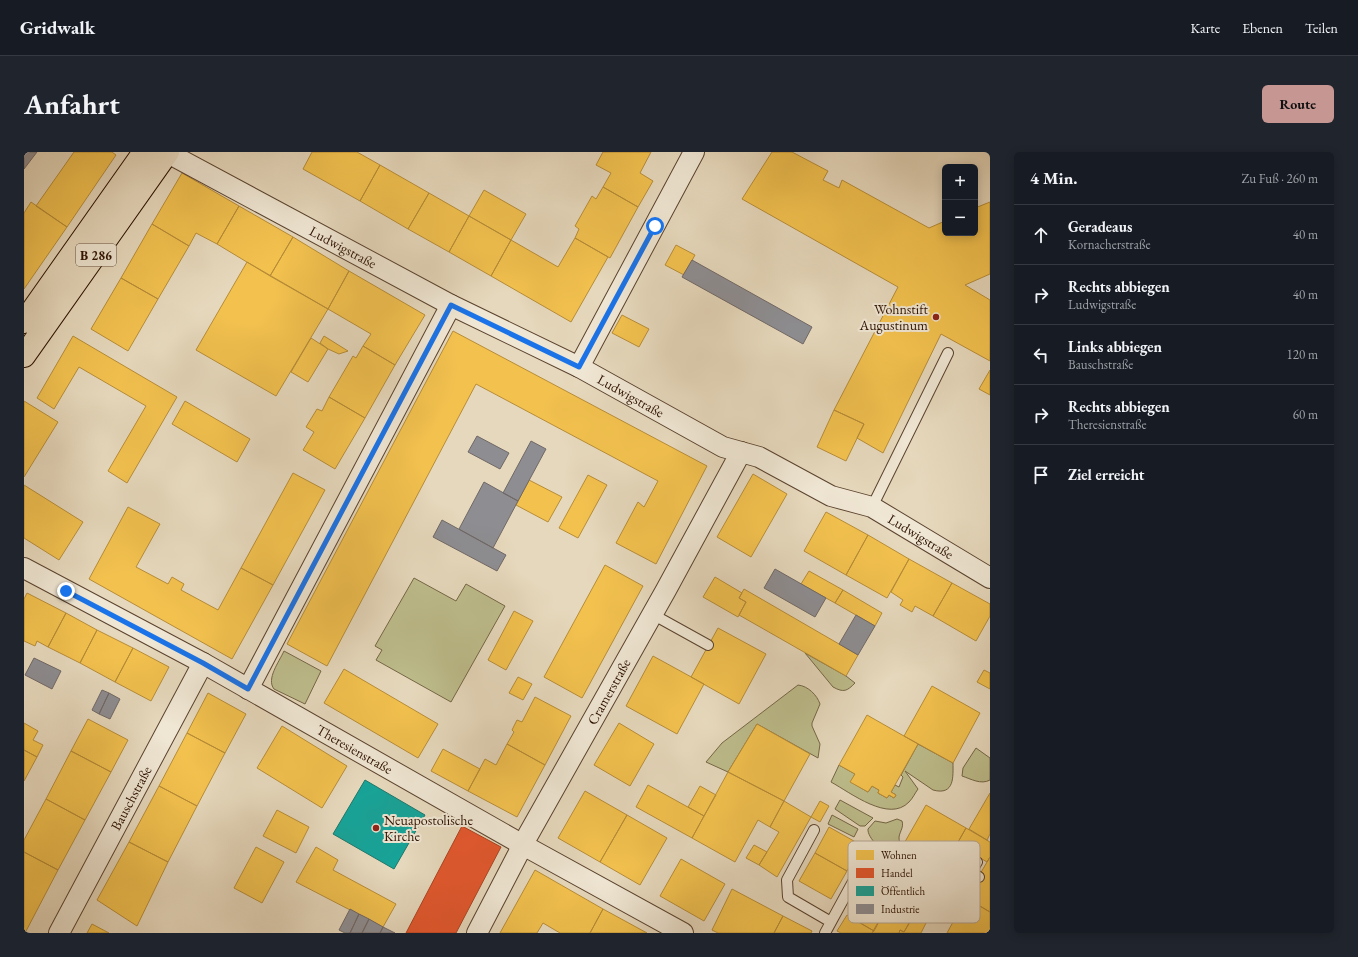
<!DOCTYPE html>
<html lang="de">
<head>
<meta charset="utf-8">
<style>
  body { margin:0; font-family:"EB Garamond",serif; background:#20242c; color:#f1f3f6 }
  .controls { position:absolute; right:12px; top:12px; display:grid; overflow:hidden; border-radius:6px; box-shadow:0 2px 10px #0003 }
  .controls button { width:36px; height:36px; display:grid; place-items:center; padding:0; border:0; border-bottom:1px solid #363941; background:#171b24; color:#f1f3f6; font:20px sans-serif }
  .stop { position:absolute; width:12px; height:12px; margin:-9px; border:3px solid #1a73e8; border-radius:50%; background:#fff }
  .stop.end { background:#1a73e8; border-color:#fff; box-shadow:0 1px 4px #0008 }
  .list { margin:0; padding:0; list-style:none }
  h2 { display:flex; justify-content:space-between; align-items:center; height:52px; margin:0; padding:0 16px; font-size:17px }
  h2 small { font-size:13px; font-weight:400; color:#9ea1a6 }
  .list li { display:grid; grid-template-columns:26px 1fr auto; gap:12px; align-items:center; box-sizing:border-box; height:60px; padding:0 16px; border-top:1px solid #363941 }
  .list b { display:block; font-size:15px; white-space:nowrap }
  .list p { margin:0; font-size:13px; white-space:nowrap; color:#9ea1a6 }
  .list em { font-size:13px; font-style:normal; color:#9ea1a6 }
  .icon { flex:none; width:22px; height:22px; fill:none; stroke:currentColor; stroke-width:2; stroke-linecap:round; stroke-linejoin:round }
  .map { position:relative; flex:none; width:966px; height:781px; overflow:hidden; border-radius:6px }
  header { display:flex; align-items:center; gap:24px; box-sizing:border-box; height:56px; padding:0 20px; background:#171b24; border-bottom:1px solid #363941 }
  header strong { font-size:19px }
  nav { display:flex; gap:22px; margin-inline-start:auto; font-size:14px }
  .intro { display:flex; align-items:center; justify-content:space-between; box-sizing:border-box; height:96px; padding:0 24px }
  h1 { margin:0; font-size:28px }
  .button { padding:10px 18px; border-radius:6px; background:#c59692; color:#111; font-size:14px; font-weight:700 }
  main { display:flex; gap:24px; padding:0 24px }
  aside { flex:1; background:#171b24; border-radius:6px; box-shadow:0 2px 10px #0003 }
  .map>svg:first-child { display:block }
</style>
</head>
<body>
<header>
<strong>Gridwalk</strong>
<nav><a>Karte</a><a>Ebenen</a><a>Teilen</a></nav>
</header>
<div class="intro"><h1>Anfahrt</h1><a class="button">Route</a></div>
<main>
<div class="map">
<svg width="966" height="781" viewBox="0 0 966 781">
  <rect width="100%" height="100%" fill="#e6d8bc"/>
  <filter id="stains"><feTurbulence type="fractalNoise" baseFrequency=".005" numOctaves="4"/><feColorMatrix values="0 0 0 0 .2 0 0 0 0 .09 0 0 0 0 .02 0 0 0 .5 -.17"/></filter>
  <radialGradient id="worn" r=".72"><stop offset=".6" stop-color="#630" stop-opacity="0"/><stop offset="1" stop-color="#630" stop-opacity=".3"/></radialGradient>
  <path fill="#bdbc8b" stroke="#756646" d="M 390,426 L 432,449 L 442,432 L 481,454 L 427,550 L 352,508 L 358,498 L 351,494 Z
    M 260,499 L 297,519 L 281,552 L 250,537 C 242,527 255,510 260,499 Z
    M 781,501 L 822,524 L 831,531 C 823,539 820,541 809,535 Z
    M 774,533 C 784,534 793,543 796,552 L 788,571 L 788,574 L 796,592 L 794,606 L 733,572 L 704,620 L 682,610 L 698,591 Z
    M 894,592 L 929,611 C 929,624 931,644 909,638 L 881,619 L 894,637 C 891,641 889,646 885,650 C 865,671 827,641 807,630 L 815,613 L 831,622 L 827,630 L 844,640 L 848,634 L 855,638 L 854,641 L 863,646 L 865,643 L 870,646 L 872,643 L 867,640 L 871,633 L 875,635 L 879,625 L 877,623 Z
    M 952,596 L 966,606 L 966,628 C 957,633 947,627 938,624 L 939,616 Z
    M 816,648 L 849,666 L 841,674 L 836,674 L 811,657 Z
    M 808,663 L 834,677 L 830,685 L 804,672 Z
    M 873,667 L 878,669 C 880,675 876,679 875,685 C 875,688 876,692 875,694 C 868,710 843,688 844,677 L 851,669 L 862,671 Z"/>
  <path fill="#f2c14e" stroke="#b78c37" d="M 50,0 L 88,0 L 92,3 L 43,75 L 12,54 Z
    M 288,0 L 333,0 L 356,13 L 336,49 L 279,17 Z
    M 579,0 L 627,0 L 616,21 L 629,29 L 614,55 L 579,35 L 587,21 L 572,13 Z
    M 748,0 L 768,0 L 804,19 L 799,28 L 815,36 L 818,28 L 905,76 L 921,69 L 921,81 L 951,81 L 951,56 L 966,50 L 966,122 L 941,133 L 966,148 L 966,209 L 917,182 L 859,301 L 833,286 L 840,272 L 810,258 L 874,135 L 718,47 Z
    M 356,13 L 405,41 L 384,77 L 336,49 Z
    M 158,21 L 215,54 L 193,92 L 172,81 L 165,94 L 128,72 Z
    M 579,35 L 614,55 L 586,106 L 551,86 L 555,77 L 551,74 L 568,44 L 572,47 Z
    M 460,38 L 502,62 L 487,88 L 445,64 Z
    M 405,41 L 445,64 L 425,100 L 384,77 Z
    M 7,50 L 43,75 L 0,137 L 0,61 Z
    M 215,54 L 269,85 L 246,124 L 193,92 Z
    M 445,64 L 487,88 L 467,124 L 425,100 Z
    M 128,72 L 165,94 L 134,147 L 97,126 Z
    M 269,85 L 325,119 L 304,157 L 246,124 Z
    M 551,86 L 584,105 L 547,170 L 467,124 L 487,88 L 534,115 Z
    M 652,93 L 671,103 L 660,123 L 641,113 Z
    M 223,110 L 304,157 L 252,244 L 172,198 Z
    M 325,119 L 401,163 L 371,213 L 339,194 L 347,182 L 304,157 Z
    M 97,126 L 134,147 L 104,199 L 67,177 Z
    M 598,163 L 625,177 L 615,195 L 588,181 Z
    M 429,179 L 683,314 L 632,412 L 592,391 L 614,350 L 620,355 L 634,329 L 452,232 L 303,514 L 263,492 Z
    M 49,184 L 153,245 L 103,331 L 84,319 L 122,254 L 55,215 L 30,257 L 13,246 Z
    M 300,184 L 324,199 L 315,202 L 304,197 L 296,191 Z
    M 287,186 L 304,197 L 284,230 L 267,220 Z
    M 339,194 L 371,213 L 341,266 L 305,245 L 329,204 L 332,206 Z
    M 966,218 L 966,243 L 955,237 Z
    M 305,245 L 341,266 L 311,317 L 279,298 L 290,280 L 282,275 L 293,257 L 298,259 Z
    M 0,249 L 34,270 L 0,325 Z
    M 161,249 L 226,287 L 213,310 L 148,272 Z
    M 810,258 L 840,272 L 822,309 L 793,295 Z
    M 269,321 L 301,338 L 249,433 L 217,416 Z
    M 729,322 L 763,342 L 727,405 L 693,385 Z
    M 564,323 L 583,333 L 554,386 L 535,376 Z
    M 505,328 L 538,345 L 524,370 L 492,353 Z
    M 0,333 L 59,370 L 35,408 L 0,386 Z
    M 104,355 L 136,372 L 112,415 L 144,432 L 148,425 L 160,432 L 157,438 L 194,458 L 217,416 L 249,433 L 208,507 L 65,427 Z
    M 802,360 L 844,383 L 822,423 L 780,399 Z
    M 844,383 L 885,407 L 863,446 L 822,423 Z
    M 885,407 L 928,431 L 909,464 L 891,454 L 888,460 L 876,453 L 879,448 L 867,440 Z
    M 581,413 L 619,434 L 558,546 L 520,525 Z
    M 785,419 L 819,438 L 811,451 L 777,432 Z
    M 691,425 L 718,441 L 715,446 L 722,450 L 714,465 L 679,445 Z
    M 928,431 L 966,452 L 966,464 L 952,489 L 909,464 Z
    M 720,437 L 834,503 L 822,524 L 715,463 L 722,450 L 715,446 Z
    M 819,438 L 858,461 L 851,474 L 811,451 Z
    M 3,441 L 42,461 L 24,495 L 13,489 L 11,494 L 0,489 L 0,447 Z
    M 490,459 L 509,469 L 482,518 L 464,508 Z
    M 42,461 L 73,478 L 56,511 L 24,495 Z
    M 694,476 L 742,502 L 715,552 L 667,525 Z
    M 73,478 L 109,496 L 91,530 L 56,511 Z
    M 109,496 L 145,515 L 127,549 L 91,530 Z
    M 629,504 L 680,532 L 653,582 L 602,554 Z
    M 320,517 L 414,572 L 394,606 L 300,551 Z
    M 960,518 L 966,521 L 966,537 L 953,530 Z
    M 494,525 L 508,532 L 499,548 L 485,541 Z
    M 908,534 L 956,561 L 929,611 L 880,584 Z
    M 184,541 L 222,562 L 201,601 L 163,581 Z
    M 511,545 L 547,564 L 521,613 L 483,592 L 490,580 L 488,578 L 493,568 L 498,570 Z
    M 843,563 L 894,592 L 867,640 L 872,643 L 870,646 L 865,643 L 863,646 L 854,641 L 855,638 L 848,634 L 844,640 L 826,630 L 831,622 L 815,613 Z
    M 64,567 L 104,588 L 87,620 L 47,599 Z
    M 0,571 L 14,579 L 9,588 L 19,593 L 13,605 L 0,598 Z
    M 595,571 L 630,592 L 606,634 L 570,613 Z
    M 733,572 L 786,602 L 760,649 L 704,620 Z
    M 258,574 L 323,614 L 298,656 L 233,616 Z
    M 163,581 L 201,601 L 173,654 L 135,634 Z
    M 483,592 L 521,613 L 493,665 L 444,639 L 461,607 L 472,613 Z
    M 419,597 L 456,617 L 444,639 L 407,619 Z
    M 0,598 L 13,605 L 0,629 Z
    M 47,599 L 87,620 L 61,668 L 22,647 Z
    M 704,620 L 760,649 L 746,675 L 734,668 L 711,710 L 668,686 Z
    M 624,633 L 680,664 L 668,686 L 612,655 Z
    M 135,634 L 173,654 L 144,710 L 105,690 Z
    M 676,634 L 692,643 L 680,664 L 664,655 Z
    M 561,639 L 603,663 L 576,710 L 534,686 Z
    M 966,641 L 966,682 L 963,688 L 945,677 Z
    M 22,647 L 61,668 L 34,718 L 0,700 L 0,688 Z
    M 760,649 L 787,665 L 753,725 L 735,713 L 755,680 L 746,675 Z
    M 796,649 L 805,654 L 796,670 L 787,665 Z
    M 902,653 L 942,676 L 914,725 L 874,702 Z
    M 253,658 L 285,675 L 272,701 L 239,684 Z
    M 603,663 L 643,686 L 616,733 L 576,710 Z
    M 805,675 L 837,693 L 823,719 L 791,701 Z
    M 942,676 L 966,690 L 966,705 L 963,710 L 933,692 Z
    M 105,690 L 144,710 L 113,774 L 73,748 Z
    M 730,693 L 743,700 L 735,713 L 722,706 Z
    M 232,695 L 260,710 L 238,751 L 210,736 Z
    M 292,695 L 314,708 L 309,718 L 372,752 L 359,775 L 272,730 Z
    M 0,700 L 34,718 L 1,781 L 0,781 Z
    M 791,701 L 823,719 L 807,747 L 775,729 Z
    M 966,705 L 966,760 L 942,746 Z
    M 657,707 L 701,732 L 680,769 L 636,744 Z
    M 511,718 L 579,757 L 566,781 L 536,781 L 519,771 L 513,781 L 476,781 Z
    M 882,721 L 907,736 L 880,780 L 876,778 L 875,781 L 848,781 Z
    M 708,737 L 759,764 L 750,781 L 694,781 L 688,778 Z
    M 942,746 L 966,760 L 966,781 L 923,781 Z
    M 837,753 L 858,764 L 850,779 L 829,767 Z
    M 579,757 L 623,781 L 566,781 Z
    M 890,762 L 903,769 L 897,781 L 875,781 L 876,778 L 880,780 Z
    M 823,763 L 850,779 L 848,781 L 817,781 L 813,779 Z
    M 759,764 L 788,779 L 787,781 L 750,781 Z
    M 68,772 L 85,781 L 63,781 Z"/>
  <path fill="#e4572e" stroke="#ad4220" d="M 438,674 L 477,695 L 432,781 L 382,781 Z"/>
  <path fill="#17a398" stroke="#1e776a" d="M 341,628 L 401,663 L 370,717 L 309,682 Z"/>
  <path fill="#8d8d92" stroke="#706866" d="M 0,0 L 13,0 L 0,17 Z
    M 668,108 L 788,175 L 779,192 L 658,125 Z
    M 453,284 L 485,301 L 476,317 L 444,300 Z
    M 507,289 L 522,297 L 494,349 L 479,341 Z
    M 460,330 L 494,349 L 469,396 L 435,377 Z
    M 418,368 L 482,403 L 473,419 L 409,385 Z
    M 751,417 L 802,446 L 791,465 L 740,436 Z
    M 832,463 L 851,474 L 834,503 L 815,492 Z
    M 10,506 L 37,519 L 28,537 L 1,523 Z
    M 78,538 L 85,541 L 75,562 L 68,558 Z
    M 85,541 L 96,547 L 86,567 L 75,562 Z
    M 326,757 L 335,762 L 326,781 L 321,781 L 315,778 Z
    M 335,762 L 345,767 L 338,781 L 326,781 Z
    M 345,767 L 359,775 L 356,781 L 338,781 Z
    M 359,775 L 371,781 L 356,781 Z"/>
  <g fill="none" stroke-linecap="round" stroke-linejoin="round">
    <defs>
      <path id="service" d="M 848,355 L 924,201
        M 628,462 L 684,493
        M 790,678 L 763,728 L 764,745 L 807,770
        M 930,697 L 953,710 L 947,720
        M 924,707 L 955,725
        M 801,781 L 831,726 L 860,744"/>
      <g id="minor">
        <path id="s1" d="M 142,0 L 427,153 L 555,215 L 699,295 L 735,305 L 807,344 L 848,355 L 966,426"/>
        <path d="M 555,215 L 670,0"/>
        <path id="s2" d="M 0,416 L 179,511 L 499,693 L 659,781"/>
        <path d="M 224,537 L 427,153"/>
        <path id="s3" d="M 35,781 L 179,511"/>
        <path id="s4" d="M 453,781 L 504,683 L 642,438 L 717,300"/>
      </g>
      <path id="primary" d="M 0,170 L 120,0
        M 0,204 L 144,0"/>
    </defs>
    <use href="#service" stroke="#5b432f" stroke-width="12"/>
    <use href="#minor" stroke="#5b432f" stroke-width="22"/>
    <use href="#primary" stroke="#2d1100" stroke-width="24"/>
    <use href="#service" stroke="#efe6d3" stroke-width="10"/>
    <use href="#minor" stroke="#efe6d3" stroke-width="20"/>
    <use href="#primary" stroke="#e6d8bc" stroke-width="22"/>
  </g>
  <g fill="none" stroke-linecap="round" stroke-linejoin="round">
    <path stroke="#1a73e8" stroke-width="5" d="M 42,439 L 179,511 L 224,537 L 427,153 L 555,215 L 631,74"/>
  </g>
  <g fill="#8f2418" stroke="#efe6d3" stroke-width="1.5">
    <circle cx="912" cy="165" r="4"/>
    <circle cx="352" cy="676" r="4"/>
  </g>
  <g text-anchor="middle" stroke-width="4" stroke-linejoin="round" paint-order="stroke">
    <rect fill="#efe6d3" stroke="#67513f" stroke-width="1" x="52" y="92" width="40" height="22" rx="3"/>
    <g font-size="13" font-weight="bold" fill="#2d1100">
      <text x="72" y="108">B 286</text>
    </g>
    <g font-size="14" fill="#2d1100" stroke="#efe6d3">
      <text dy="5" stroke="none"><textPath href="#s1" startOffset="201">Ludwigstraße</textPath></text>
      <text dy="5" stroke="none"><textPath href="#s1" startOffset="525">Ludwigstraße</textPath></text>
      <text dy="5" stroke="none"><textPath href="#s1" startOffset="849">Ludwigstraße</textPath></text>
      <text dy="5" stroke="none"><textPath href="#s4" startOffset="275">Cramerstraße</textPath></text>
      <text dy="5" stroke="none"><textPath href="#s2" startOffset="377">Theresienstraße</textPath></text>
      <text dy="5" stroke="none"><textPath href="#s3" startOffset="153">Bauschstraße</textPath></text>
    </g>
    <g font-size="14" fill="#2d1100" stroke="#efe6d3" text-anchor="end">
      <text x="904" y="162">Wohnstift<tspan x="904" dy="16">Augustinum</tspan></text>
      <text x="360" y="673" text-anchor="start">Neuapostolische<tspan x="360" dy="16">Kirche</tspan></text>
    </g>
  </g>
  <rect x="824" y="689" width="132" height="82" rx="6" fill="#efe6d3" stroke="#b5a694" stroke-width="1"/>
  <rect x="832" y="698" width="18" height="10" fill="#f2c14e"/>
  <rect x="832" y="716" width="18" height="10" fill="#e4572e"/>
  <rect x="832" y="734" width="18" height="10" fill="#17a398"/>
  <rect x="832" y="752" width="18" height="10" fill="#8d8d92"/>
  <g font-size="11" fill="#2d1100">
    <text x="857" y="707">Wohnen</text>
    <text x="857" y="725">Handel</text>
    <text x="857" y="743">Öffentlich</text>
    <text x="857" y="761">Industrie</text>
  </g>
  <rect width="100%" height="100%" filter="url(#stains)"/>
  <rect width="100%" height="100%" fill="url(#worn)"/>
</svg>
<div class="controls">
<button>+</button>
<button>−</button>
</div>
<div class="stop" style="left:631px;top:74px"></div>
<div class="stop end" style="left:42px;top:439px"></div>
</div>
<aside>
<h2>4 Min.<small>Zu Fuß · 260 m</small></h2>
<ul class="list">
<li><svg class="icon" aria-label="ahead" viewBox="0 0 24 24"><path d="M12 20V5M6 11l6-6 6 6"/></svg><div><b>Geradeaus</b><p>Kornacherstraße</p></div><em>40 m</em></li>
<li><svg class="icon" aria-label="right" viewBox="0 0 24 24"><path d="M7 20v-9h11M14 6l5 5-5 5"/></svg><div><b>Rechts abbiegen</b><p>Ludwigstraße</p></div><em>40 m</em></li>
<li><svg class="icon" aria-label="left" viewBox="0 0 24 24"><path d="M17 20v-9H6M10 6l-5 5 5 5"/></svg><div><b>Links abbiegen</b><p>Bauschstraße</p></div><em>120 m</em></li>
<li><svg class="icon" aria-label="right" viewBox="0 0 24 24"><path d="M7 20v-9h11M14 6l5 5-5 5"/></svg><div><b>Rechts abbiegen</b><p>Theresienstraße</p></div><em>60 m</em></li>
<li><svg class="icon" aria-label="arrive" viewBox="0 0 24 24"><path d="M6 21V4h12l-3 4 3 4H6"/></svg><div><b>Ziel erreicht</b></div></li>
</ul>
</aside>
</main>
</body>
</html>
